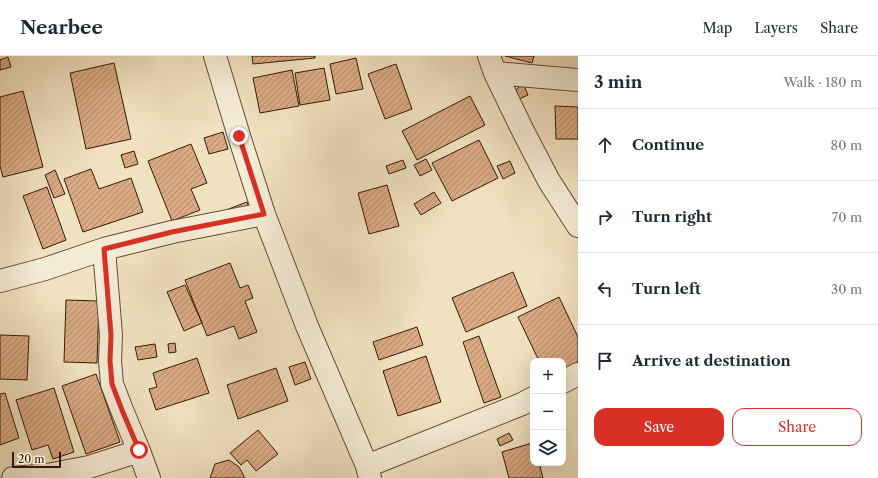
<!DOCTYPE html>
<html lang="en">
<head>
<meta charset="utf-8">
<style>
  body { margin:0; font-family:"Libre Caslon Text",serif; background:#f6f6f7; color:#1f2937 }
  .controls { position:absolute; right:12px; bottom:12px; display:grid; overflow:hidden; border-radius:8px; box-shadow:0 4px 16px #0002 }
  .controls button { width:36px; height:36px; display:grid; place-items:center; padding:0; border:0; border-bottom:1px solid #e0e1e3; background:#fff; color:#1f2937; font:20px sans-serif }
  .scale { position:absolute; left:12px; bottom:10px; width:49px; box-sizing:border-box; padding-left:4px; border:2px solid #351b05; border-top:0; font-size:11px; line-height:14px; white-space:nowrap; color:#351b05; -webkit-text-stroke:3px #f5ecd6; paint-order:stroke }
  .stop { position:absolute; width:12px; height:12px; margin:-9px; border:3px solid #d93025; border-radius:50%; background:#fff }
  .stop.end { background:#d93025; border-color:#fff; box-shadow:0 1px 4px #0008 }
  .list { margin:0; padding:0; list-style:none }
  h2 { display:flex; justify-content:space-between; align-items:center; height:52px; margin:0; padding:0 16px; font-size:17px }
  h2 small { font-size:13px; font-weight:400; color:#747a83 }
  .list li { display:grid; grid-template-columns:26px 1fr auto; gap:12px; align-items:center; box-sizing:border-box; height:72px; padding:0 16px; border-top:1px solid #e0e1e3 }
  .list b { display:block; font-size:15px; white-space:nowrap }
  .list em { font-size:13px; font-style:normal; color:#747a83 }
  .actions { display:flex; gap:8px; padding:12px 16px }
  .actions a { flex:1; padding:9px 0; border:1px solid #d93025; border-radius:12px; text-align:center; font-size:14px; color:#d93025 }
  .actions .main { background:#d93025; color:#fff }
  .icon { flex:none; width:22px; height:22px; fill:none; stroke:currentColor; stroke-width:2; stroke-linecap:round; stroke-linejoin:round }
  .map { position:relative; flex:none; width:578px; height:422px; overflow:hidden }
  header { display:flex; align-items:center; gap:24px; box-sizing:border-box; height:56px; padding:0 20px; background:#fff; border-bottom:1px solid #e0e1e3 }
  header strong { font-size:19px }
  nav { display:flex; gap:22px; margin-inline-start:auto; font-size:14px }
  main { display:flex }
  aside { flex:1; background:#fff }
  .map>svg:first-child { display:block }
</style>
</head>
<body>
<header>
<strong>Nearbee</strong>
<nav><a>Map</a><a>Layers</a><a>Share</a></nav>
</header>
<main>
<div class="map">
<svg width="578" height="422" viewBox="0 0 578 422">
  <defs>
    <pattern id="building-hatch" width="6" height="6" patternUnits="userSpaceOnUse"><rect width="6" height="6" fill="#daaa83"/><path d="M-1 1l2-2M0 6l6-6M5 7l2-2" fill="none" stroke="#b28a69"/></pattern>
  </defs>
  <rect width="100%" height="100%" fill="#f0e1c0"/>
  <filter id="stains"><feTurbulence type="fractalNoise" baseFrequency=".005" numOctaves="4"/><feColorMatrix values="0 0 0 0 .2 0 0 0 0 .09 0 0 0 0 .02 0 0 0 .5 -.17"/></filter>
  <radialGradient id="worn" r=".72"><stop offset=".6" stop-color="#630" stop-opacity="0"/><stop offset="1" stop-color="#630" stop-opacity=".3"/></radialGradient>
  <path fill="url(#building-hatch)" stroke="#351b05" d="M 252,0 L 315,0 L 315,2 L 253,8 Z
    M 505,0 L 534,0 L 532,7 Z
    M 8,1 L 11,11 L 0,14 L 0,4 Z
    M 356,2 L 363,33 L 336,38 L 330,8 Z
    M 114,7 L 131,83 L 86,93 L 70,17 Z
    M 396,8 L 412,53 L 385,63 L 368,18 Z
    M 324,12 L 330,44 L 300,49 L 295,17 Z
    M 292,14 L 299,50 L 260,57 L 253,22 Z
    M 523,27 L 528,39 L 517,44 L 514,36 Z
    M 23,35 L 43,111 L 3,121 L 0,110 L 0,41 Z
    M 470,40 L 485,69 L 417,104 L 402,75 Z
    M 555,50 L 578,51 L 578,83 L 556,83 Z
    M 223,76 L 228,93 L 209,98 L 204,82 Z
    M 479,84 L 498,122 L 452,145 L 432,107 Z
    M 191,88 L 207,127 L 191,133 L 200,154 L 172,165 L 148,105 Z
    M 134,95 L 138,108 L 125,112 L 121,99 Z
    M 426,103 L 432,114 L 420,120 L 414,109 Z
    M 403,104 L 406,112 L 389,118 L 386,110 Z
    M 510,105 L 515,117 L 503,123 L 497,110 Z
    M 91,113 L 99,133 L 131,122 L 143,156 L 83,176 L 64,123 Z
    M 55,114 L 65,138 L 54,142 L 45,119 Z
    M 387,129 L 399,170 L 369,178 L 358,137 Z
    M 47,131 L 66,184 L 43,193 L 23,140 Z
    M 434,136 L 441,147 L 421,159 L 414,148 Z
    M 247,146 L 250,155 L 229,163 L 226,154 Z
    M 230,207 L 240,232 L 248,229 L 253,242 L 245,245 L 257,276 L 239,283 L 234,270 L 207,280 L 185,224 Z
    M 513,216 L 527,250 L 466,276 L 452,242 Z
    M 185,229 L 202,267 L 184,275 L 167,236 Z
    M 559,241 L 578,281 L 578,310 L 563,317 L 563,305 L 539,305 L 518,261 Z
    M 66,244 L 99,245 L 97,307 L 64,306 Z
    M 417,271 L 423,289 L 379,304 L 373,286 Z
    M 0,279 L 29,280 L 27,324 L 0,323 Z
    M 479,280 L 501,341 L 484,347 L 463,286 Z
    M 175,287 L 176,296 L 169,297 L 168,288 Z
    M 155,288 L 157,301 L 138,304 L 135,291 Z
    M 426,300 L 441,346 L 398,360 L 383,315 Z
    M 197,302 L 209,337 L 156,354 L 149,333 L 157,331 L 153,317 Z
    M 305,306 L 311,323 L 295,329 L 289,311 Z
    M 276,312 L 288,345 L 238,363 L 227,329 Z
    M 96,318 L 120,386 L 86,398 L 62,330 Z
    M 54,332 L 74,396 L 53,403 L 48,389 L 32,394 L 16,344 Z
    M 5,337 L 19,382 L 0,389 L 0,338 Z
    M 258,374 L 278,398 L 256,415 L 247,404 L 241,409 L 230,397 Z
    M 509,377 L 513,384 L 500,390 L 497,383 Z
    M 532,387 L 533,407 L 539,407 L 543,422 L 509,422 L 502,396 Z
    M 229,404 L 239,411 L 245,422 L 210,422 L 215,408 Z"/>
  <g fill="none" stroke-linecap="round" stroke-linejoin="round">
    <defs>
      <path id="minor" d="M 215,0 L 239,80 L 264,158 L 307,270 L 367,410 L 370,422
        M 489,0 L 495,17 L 522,73 L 549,125 L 578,170
        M 495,17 L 578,24
        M 104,193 L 111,279 L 110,305 L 112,328 L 122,354 L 139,395 L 149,422
        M 0,225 L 45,213 L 104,193 L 172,176 L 264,158
        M 563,326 L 578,318
        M 367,410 L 522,348 L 533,342
        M 13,422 L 47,419 L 89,411 L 139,395"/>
    </defs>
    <use href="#minor" stroke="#644c34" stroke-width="24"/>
    <use href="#minor" stroke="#f5ecd6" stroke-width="22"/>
  </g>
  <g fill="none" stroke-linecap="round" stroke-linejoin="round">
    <path stroke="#d93025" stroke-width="5" d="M 139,394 L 122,354 L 112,328 L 110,305 L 111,279 L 104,193 L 172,176 L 264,158 L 239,80"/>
  </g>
  <rect width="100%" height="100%" filter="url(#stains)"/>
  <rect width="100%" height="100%" fill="url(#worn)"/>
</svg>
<div class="controls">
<button>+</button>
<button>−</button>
<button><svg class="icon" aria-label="layers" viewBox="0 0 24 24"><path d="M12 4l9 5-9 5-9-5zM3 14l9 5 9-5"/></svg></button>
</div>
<div class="scale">20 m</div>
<div class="stop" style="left:139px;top:394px"></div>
<div class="stop end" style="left:239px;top:80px"></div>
</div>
<aside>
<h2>3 min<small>Walk · 180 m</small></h2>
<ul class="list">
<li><svg class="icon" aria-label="ahead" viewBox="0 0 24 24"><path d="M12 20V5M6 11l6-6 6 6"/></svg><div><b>Continue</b></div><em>80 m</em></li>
<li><svg class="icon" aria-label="right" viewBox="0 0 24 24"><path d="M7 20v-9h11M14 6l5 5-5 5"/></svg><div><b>Turn right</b></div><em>70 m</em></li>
<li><svg class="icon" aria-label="left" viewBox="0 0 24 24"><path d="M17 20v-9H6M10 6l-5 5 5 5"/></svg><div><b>Turn left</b></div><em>30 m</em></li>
<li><svg class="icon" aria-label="arrive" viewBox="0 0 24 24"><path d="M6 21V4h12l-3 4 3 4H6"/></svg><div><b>Arrive at destination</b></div></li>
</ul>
<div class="actions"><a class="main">Save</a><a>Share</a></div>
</aside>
</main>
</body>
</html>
